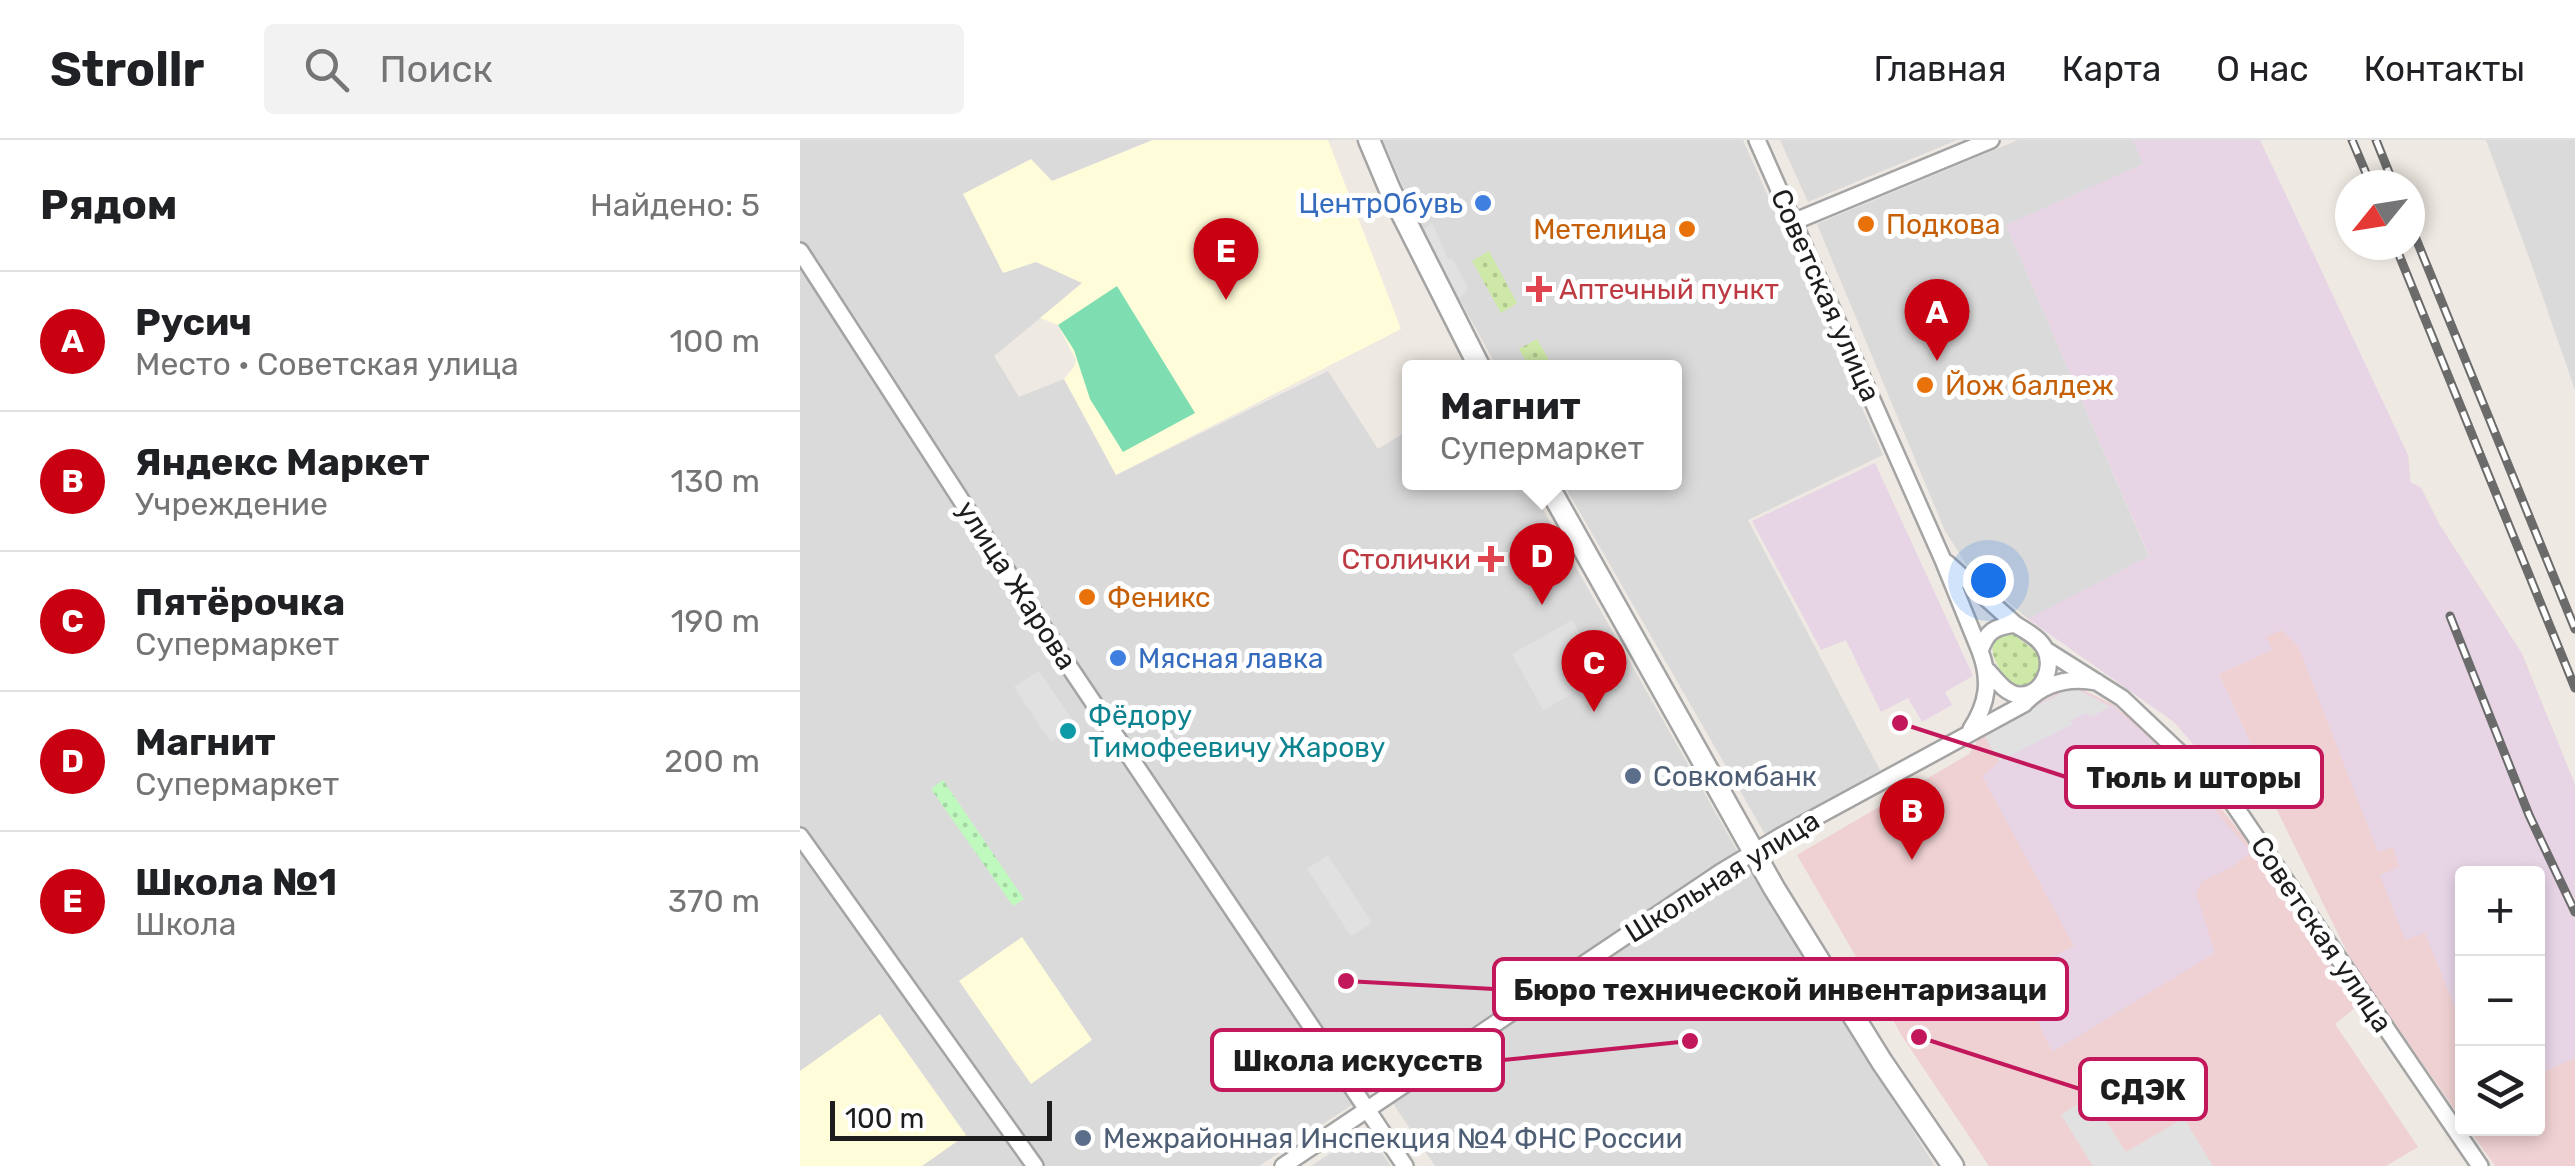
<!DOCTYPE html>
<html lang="ru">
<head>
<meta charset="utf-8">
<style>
  body { margin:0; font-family:Rubik,sans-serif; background:#f2f2f2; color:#202124 }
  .controls { position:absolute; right:30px; bottom:30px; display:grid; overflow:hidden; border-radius:10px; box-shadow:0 5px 15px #0003 }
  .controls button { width:90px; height:90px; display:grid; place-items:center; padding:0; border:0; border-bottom:2px solid #e0e0e0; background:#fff; color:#202124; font:50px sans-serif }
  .compass { position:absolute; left:1535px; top:30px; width:90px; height:90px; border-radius:50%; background:#fff; box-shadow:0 5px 15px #0003; rotate:240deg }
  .scale { position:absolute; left:30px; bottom:25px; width:222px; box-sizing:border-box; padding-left:10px; border:5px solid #1d1d1d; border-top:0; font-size:28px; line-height:35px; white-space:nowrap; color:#1d1d1d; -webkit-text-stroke:8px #fff; paint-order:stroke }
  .you { position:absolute; left:1188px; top:440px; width:35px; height:35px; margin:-25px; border:8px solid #fff; border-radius:50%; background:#1a73e8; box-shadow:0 0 0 15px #1a73e833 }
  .badge { display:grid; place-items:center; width:65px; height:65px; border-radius:50%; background:#c90012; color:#fff; font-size:32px; font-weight:700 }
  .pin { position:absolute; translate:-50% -82px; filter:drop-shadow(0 2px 5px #0008) }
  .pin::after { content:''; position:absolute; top:52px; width:35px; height:30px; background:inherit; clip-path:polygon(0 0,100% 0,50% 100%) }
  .popup { position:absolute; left:602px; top:220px; width:280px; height:130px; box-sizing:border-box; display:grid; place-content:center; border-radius:10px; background:#fff; filter:drop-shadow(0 2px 8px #0005); font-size:32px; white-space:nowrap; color:#757577 }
  .popup b { font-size:38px; color:#202124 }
  .popup::after { content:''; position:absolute; left:50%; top:100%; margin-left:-20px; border:20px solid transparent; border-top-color:#fff }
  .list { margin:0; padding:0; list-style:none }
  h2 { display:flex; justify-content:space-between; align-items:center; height:130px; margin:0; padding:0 40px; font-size:42px }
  h2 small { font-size:32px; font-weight:400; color:#757577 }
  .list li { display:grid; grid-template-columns:65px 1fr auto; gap:30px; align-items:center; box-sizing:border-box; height:140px; padding:0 40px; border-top:2px solid #e0e0e0 }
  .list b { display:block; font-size:38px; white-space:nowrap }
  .list p { margin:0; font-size:32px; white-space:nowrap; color:#757577 }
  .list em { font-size:32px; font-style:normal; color:#757577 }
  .icon { flex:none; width:55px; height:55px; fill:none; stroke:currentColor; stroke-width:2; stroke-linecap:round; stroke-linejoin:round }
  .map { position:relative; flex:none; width:1775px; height:1026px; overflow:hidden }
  header { display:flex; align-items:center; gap:60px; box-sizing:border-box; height:140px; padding:0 50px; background:#fff; border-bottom:2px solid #e0e0e0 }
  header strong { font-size:48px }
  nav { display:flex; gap:55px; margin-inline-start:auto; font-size:35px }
  .search { width:700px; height:90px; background:#f2f2f2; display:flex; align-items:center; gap:25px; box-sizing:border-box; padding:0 35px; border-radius:10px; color:#757577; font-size:38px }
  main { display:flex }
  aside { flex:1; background:#fff }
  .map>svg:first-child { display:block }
</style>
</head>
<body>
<header>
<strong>Strollr</strong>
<div class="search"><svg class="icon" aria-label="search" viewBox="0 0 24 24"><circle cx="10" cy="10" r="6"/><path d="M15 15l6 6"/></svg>Поиск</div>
<nav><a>Главная</a><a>Карта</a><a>О нас</a><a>Контакты</a></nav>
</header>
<main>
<aside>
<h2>Рядом<small>Найдено: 5</small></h2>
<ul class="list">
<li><span class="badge">A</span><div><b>Русич</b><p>Место · Советская улица</p></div><em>100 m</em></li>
<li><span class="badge">B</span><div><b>Яндекс Маркет</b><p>Учреждение</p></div><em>130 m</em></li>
<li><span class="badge">C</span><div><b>Пятёрочка</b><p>Супермаркет</p></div><em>190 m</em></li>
<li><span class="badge">D</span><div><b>Магнит</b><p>Супермаркет</p></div><em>200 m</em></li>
<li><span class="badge">E</span><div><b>Школа №1</b><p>Школа</p></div><em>370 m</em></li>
</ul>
</aside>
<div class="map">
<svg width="1775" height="1026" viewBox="0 0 1775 1026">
  <defs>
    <pattern id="grass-dots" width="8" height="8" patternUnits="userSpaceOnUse" patternTransform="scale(2.5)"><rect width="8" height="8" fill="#cee9a7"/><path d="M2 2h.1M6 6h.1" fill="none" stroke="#b0c78f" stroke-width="1.8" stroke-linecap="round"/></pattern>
    <pattern id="park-dots" width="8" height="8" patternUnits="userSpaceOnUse" patternTransform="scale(2.5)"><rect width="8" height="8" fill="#bff9be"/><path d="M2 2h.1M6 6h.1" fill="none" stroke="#a4d5a3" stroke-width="1.8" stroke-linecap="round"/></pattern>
  </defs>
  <rect width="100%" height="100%" fill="#eee9e2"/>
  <path fill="#dbdada" d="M 0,0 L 352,0 L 252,41 L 236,121 L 283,143 L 194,216 L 219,257 L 264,239 L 316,335 L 528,231 L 578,309 L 609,290 L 610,342 L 728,343 L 938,712 L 459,1026 L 0,1026 Z
    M 583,0 L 943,0 L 1083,315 L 948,380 L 1080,630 L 966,696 L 763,343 L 874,342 L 874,228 L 697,227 L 622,91 Z
    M 980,0 L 1157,0 L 1008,62 Z
    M 1218,0 L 1333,0 L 1344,24 L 1206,85 L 1349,417 L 1228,479 L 1168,427 L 1145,391 L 1017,84 Z
    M 1686,0 L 1775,0 L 1775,250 L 1732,126 Z
    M 949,729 L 1135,1026 L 635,1026 L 590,959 Z
    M 566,990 L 591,1026 L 511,1026 Z"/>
  <path fill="#efd1d3" d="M 1608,315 L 1610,342 L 1621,348 L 1639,384 L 1722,514 L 1775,645 L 1775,1026 L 1695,1026 L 1669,989 L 1738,988 L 1738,734 L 1662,734 L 1662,980 L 1552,822 L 1468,652 L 1467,640 L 1419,534 L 1471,510 L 1465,497 Z
    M 1273,545 L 1312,564 L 1363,605 L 1424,672 L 1466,725 L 1561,863 L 1535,884 L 1618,1007 L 1586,1026 L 1189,1026 L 1102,896 L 997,715 L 1169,614 L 1182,593 Z"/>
  <path fill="#e7d4e5" d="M 1333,0 L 1460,0 L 1608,315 L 1610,342 L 1621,348 L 1639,384 L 1722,514 L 1775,645 L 1775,918 L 1738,934 L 1738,734 L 1662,734 L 1662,885 L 1625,793 L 1605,800 L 1580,735 L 1599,727 L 1593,707 L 1578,712 L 1499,508 L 1481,490 L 1466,497 L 1472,510 L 1419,534 L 1467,640 L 1438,656 L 1374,582 L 1228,479 L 1349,416 L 1206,85 L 1343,24 Z
    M 1075,323 L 1173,536 L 1145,552 L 1152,565 L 1122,582 L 1108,558 L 1081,572 L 1046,500 L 1021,510 L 952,381 Z
    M 1272,546 L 1314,567 L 1362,609 L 1451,712 L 1432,727 L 1402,741 L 1396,753 L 1415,813 L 1252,912 L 1223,850 L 1230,828 L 1274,806 L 1182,636 L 1199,622 L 1183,594 Z"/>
  <path fill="#fffcda" d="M 353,0 L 528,0 L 601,189 L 316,335 L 264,239 L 274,227 L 276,220 L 258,185 L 240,178 L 282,143 L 236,122 L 203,133 L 163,54 L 231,19 L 252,41 Z
    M 222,797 L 292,900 L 231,944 L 159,841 Z
    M 80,874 L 166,995 L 122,1026 L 0,1026 L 0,931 Z"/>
  <path fill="url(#grass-dots)" d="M 689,111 L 717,163 L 701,173 L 672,121 Z
    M 737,199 L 753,227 L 729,227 L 719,209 Z
    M 1203,492 L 1213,494 L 1239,514 C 1244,537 1227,552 1206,544 L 1193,515 L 1192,502 Z"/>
  <path fill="url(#park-dots)" d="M 143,640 L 224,759 L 213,766 L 131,649 Z"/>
  <path fill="#7fdeb1" d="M 317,146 L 395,273 L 323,312 L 290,259 L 274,210 L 258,185 Z"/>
  <path fill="#e1e1e1" d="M 632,82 L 648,119 L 653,119 L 668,148 L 659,159 L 623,91 Z
    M 772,480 L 804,536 L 743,570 L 712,514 Z
    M 239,531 L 276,585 L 251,602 L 214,547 Z
    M 1273,547 L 1310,567 L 1290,577 L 1287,573 L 1271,580 L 1272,585 L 1199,621 L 1184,594 Z
    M 528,715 L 572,783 L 551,796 L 507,729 Z
    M 1290,956 L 1326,1012 L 1384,978 L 1413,1026 L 1293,1026 L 1261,975 Z"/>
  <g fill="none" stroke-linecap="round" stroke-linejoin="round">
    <defs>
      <path id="minor" d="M 957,0 L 1143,420 L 1180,511
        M 993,82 L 1191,0
        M 0,111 L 258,510 L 605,1026
        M 1147,423 L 1215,484
        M 1246,510 L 1322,558 L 1432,662 L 1680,1026
        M 1171,589 C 1188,563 1191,540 1180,511 C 1187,491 1194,487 1215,484 C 1225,491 1239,497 1245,509 C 1255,528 1242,556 1219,555 C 1206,554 1196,540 1188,531
        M 0,696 L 235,1026
        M 483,1026 L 921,732 L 981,696 L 1224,564 C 1243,543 1269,537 1297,542"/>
      <path id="tertiary" d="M 569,0 L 590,50 L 680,228
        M 746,342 L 974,748 L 1082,922 L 1153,1026"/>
    </defs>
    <use href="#minor" stroke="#a4a4a4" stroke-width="20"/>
    <use href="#tertiary" stroke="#a4a4a4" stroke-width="25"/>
    <use href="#minor" stroke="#fff" stroke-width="15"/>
    <use href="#tertiary" stroke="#fff" stroke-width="20"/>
    <defs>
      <path id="rail" d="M 1552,0 L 1571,45
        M 1576,0 L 1594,45
        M 1610,84 L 1775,489
        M 1595,105 L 1775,548
        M 1650,476 L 1729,675 L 1775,772"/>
    </defs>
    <use href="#rail" stroke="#6b6b6b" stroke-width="9"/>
    <use href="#rail" stroke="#fff" stroke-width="5" stroke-dasharray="15" stroke-linecap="butt"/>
  </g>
  <g fill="#3f7fe0" stroke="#fff" stroke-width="4">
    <circle cx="683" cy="63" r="10"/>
    <circle cx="318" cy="518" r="10"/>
  </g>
  <g fill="#e8710a" stroke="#fff" stroke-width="4">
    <circle cx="1066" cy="84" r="10"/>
    <circle cx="887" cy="89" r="10"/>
    <circle cx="1125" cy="245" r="10"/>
    <circle cx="287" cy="457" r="10"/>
  </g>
  <g fill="#e0444e" stroke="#fff" stroke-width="4">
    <path d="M734 134h10v10h10v10h-10v10h-10v-10h-10v-10h10z"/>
    <path d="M686 404h10v10h10v10h-10v10h-10v-10h-10v-10h10z"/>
  </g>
  <circle fill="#0f9aa8" stroke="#fff" stroke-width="4" cx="268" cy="591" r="10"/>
  <g fill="#5c6f8a" stroke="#fff" stroke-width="4">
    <circle cx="833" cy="636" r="10"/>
    <circle cx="283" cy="998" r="10"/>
  </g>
  <g text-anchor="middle" stroke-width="10" stroke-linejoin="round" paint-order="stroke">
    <g font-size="28" fill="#366cbe" stroke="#fff" text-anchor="end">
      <text x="663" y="73">ЦентрОбувь</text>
      <text x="338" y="528" text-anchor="start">Мясная лавка</text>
    </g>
    <g font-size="28" fill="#c56008" stroke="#fff" text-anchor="start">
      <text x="1086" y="94">Подкова</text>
      <text x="867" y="99" text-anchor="end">Метелица</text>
      <text x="1145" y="255">Йож балдеж</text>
      <text x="307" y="467">Феникс</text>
    </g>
    <g font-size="28" fill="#be3a42" stroke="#fff" text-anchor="start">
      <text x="759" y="159">Аптечный пункт</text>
      <text x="671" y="429" text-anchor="end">Столички</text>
    </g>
    <g font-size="28" fill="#1d1d1d" stroke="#fff">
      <text transform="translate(1026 155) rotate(66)" y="10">Советская улица</text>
      <text transform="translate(217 445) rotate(57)" y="10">улица Жарова</text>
      <text transform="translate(922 736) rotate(-32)" y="10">Школьная улица</text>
      <text transform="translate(1522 794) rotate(56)" y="10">Советская улица</text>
    </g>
    <g font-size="28" fill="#0d838f" stroke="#fff" text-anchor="start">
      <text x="288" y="585">Фёдору<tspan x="288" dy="32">Тимофеевичу Жарову</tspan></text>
    </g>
    <g font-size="28" fill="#4e5e75" stroke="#fff" text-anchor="start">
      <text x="853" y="646">Совкомбанк</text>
      <text x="303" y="1008">Межрайонная Инспекция №4 ФНС России</text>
    </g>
  </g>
  <path fill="none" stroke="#c2185b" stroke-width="4" d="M1100 583L1266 637M546 841L694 849M890 901L703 920M1119 897L1280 949"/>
  <g fill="#c2185b" stroke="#fff" stroke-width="4">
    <circle cx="1100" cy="583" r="10"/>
    <circle cx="546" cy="841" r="10"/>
    <circle cx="890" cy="901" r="10"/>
    <circle cx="1119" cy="897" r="10"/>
  </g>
  <g fill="#fff" stroke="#c2185b" stroke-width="4">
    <rect x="1266" y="607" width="256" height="60" rx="10"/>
    <rect x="694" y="819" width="573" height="60" rx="10"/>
    <rect x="412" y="890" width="291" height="60" rx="10"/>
    <rect x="1280" y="919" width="126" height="60" rx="10"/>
  </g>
  <g font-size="30" text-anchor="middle" font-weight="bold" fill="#1d1d1d">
    <text x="1394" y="648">Тюль и шторы</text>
    <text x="980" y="860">Бюро технической инвентаризаци</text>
    <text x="558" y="931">Школа искусств</text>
    <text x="1343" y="960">СДЭК</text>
  </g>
</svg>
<div class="controls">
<button>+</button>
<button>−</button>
<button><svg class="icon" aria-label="layers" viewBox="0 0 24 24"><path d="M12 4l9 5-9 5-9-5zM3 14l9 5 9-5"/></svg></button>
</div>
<svg class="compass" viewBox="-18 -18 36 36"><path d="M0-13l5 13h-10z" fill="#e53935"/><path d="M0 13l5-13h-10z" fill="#757577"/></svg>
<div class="scale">100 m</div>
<div class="you"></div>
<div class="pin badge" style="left:1137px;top:221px">A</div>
<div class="pin badge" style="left:1112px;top:720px">B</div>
<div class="pin badge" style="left:794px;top:572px">C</div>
<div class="pin badge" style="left:742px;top:465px">D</div>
<div class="popup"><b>Магнит</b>Супермаркет</div>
<div class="pin badge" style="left:426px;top:160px">E</div>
</div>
</main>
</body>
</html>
